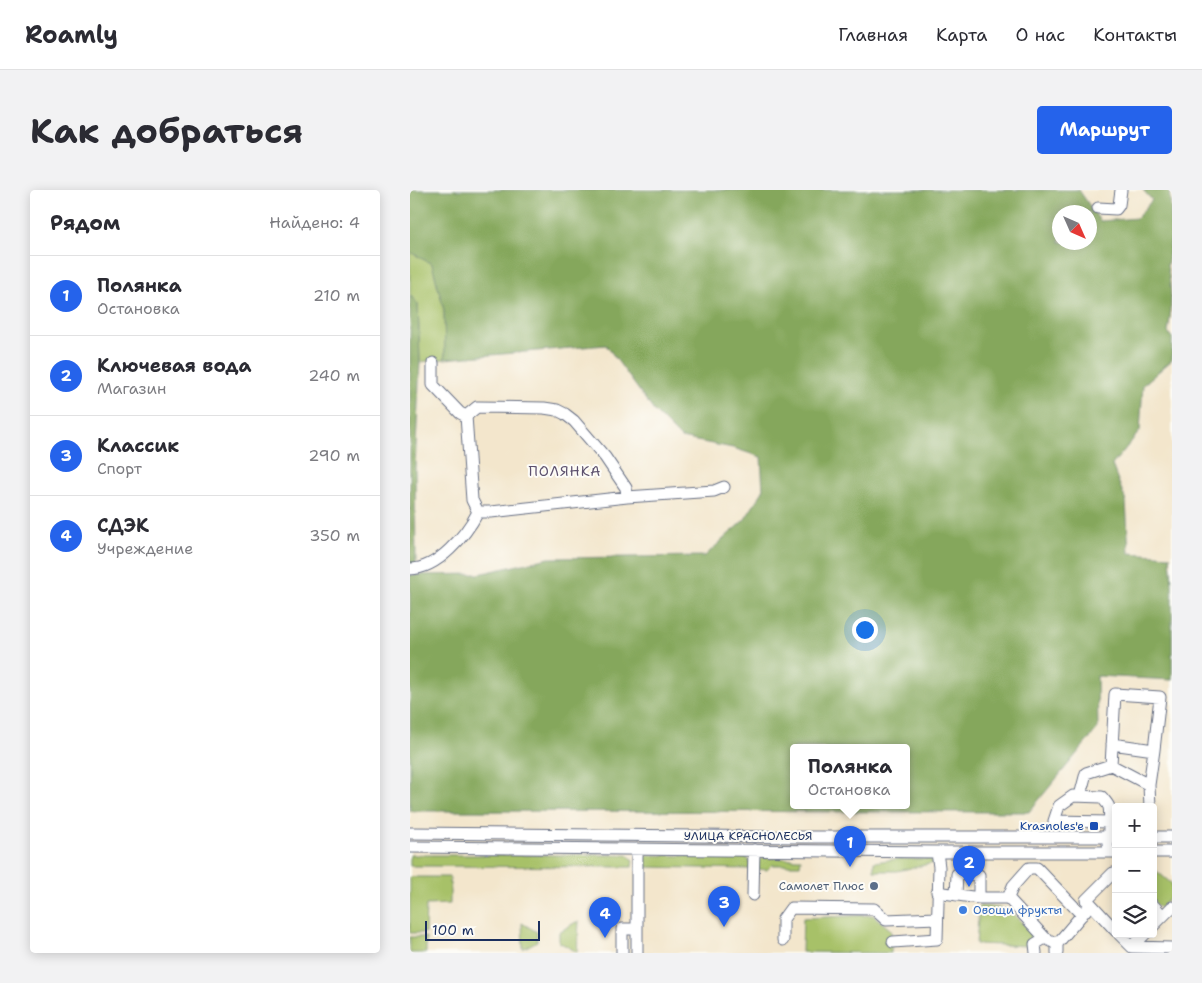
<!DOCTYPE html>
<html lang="ru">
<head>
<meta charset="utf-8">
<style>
  body { margin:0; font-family:"Shantell Sans",sans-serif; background:#f2f2f3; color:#2b2b33 }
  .controls { position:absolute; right:15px; bottom:15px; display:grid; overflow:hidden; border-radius:5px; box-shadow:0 2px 12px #0003 }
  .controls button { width:45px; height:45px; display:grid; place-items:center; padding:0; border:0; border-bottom:1px solid #e1e1e2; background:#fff; color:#2b2b33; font:25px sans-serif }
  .compass { position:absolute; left:642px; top:15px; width:45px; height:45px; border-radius:50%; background:#fff; box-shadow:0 2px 12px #0003; rotate:135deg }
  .scale { position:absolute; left:15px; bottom:12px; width:115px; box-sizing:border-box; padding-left:5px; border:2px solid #1b2f5e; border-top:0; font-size:14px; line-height:18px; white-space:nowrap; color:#1b2f5e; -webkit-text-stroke:4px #fdfcf7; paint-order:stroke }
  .you { position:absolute; left:454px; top:439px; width:18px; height:18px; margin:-12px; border:4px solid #fff; border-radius:50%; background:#1a73e8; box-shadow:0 0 0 8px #1a73e833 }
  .badge { display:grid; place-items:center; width:32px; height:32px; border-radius:50%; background:#2563eb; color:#fff; font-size:16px; font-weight:700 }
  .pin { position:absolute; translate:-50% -41px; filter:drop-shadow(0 1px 2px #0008) }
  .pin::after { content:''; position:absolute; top:26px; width:18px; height:15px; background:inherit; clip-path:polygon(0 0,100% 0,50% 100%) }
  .popup { position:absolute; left:380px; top:554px; width:120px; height:65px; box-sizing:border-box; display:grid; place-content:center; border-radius:5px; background:#fff; filter:drop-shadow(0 1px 4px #0005); font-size:16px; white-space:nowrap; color:#7c7c81 }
  .popup b { font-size:19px; color:#2b2b33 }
  .popup::after { content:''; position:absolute; left:50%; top:100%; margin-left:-10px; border:10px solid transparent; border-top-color:#fff }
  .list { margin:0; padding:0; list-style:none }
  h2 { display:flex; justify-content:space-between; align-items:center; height:65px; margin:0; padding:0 20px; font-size:21px }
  h2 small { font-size:16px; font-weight:400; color:#7c7c81 }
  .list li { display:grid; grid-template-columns:32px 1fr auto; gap:15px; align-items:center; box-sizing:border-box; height:80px; padding:0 20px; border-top:1px solid #e1e1e2 }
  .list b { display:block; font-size:19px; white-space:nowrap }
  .list p { margin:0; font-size:16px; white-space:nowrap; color:#7c7c81 }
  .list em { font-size:16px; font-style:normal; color:#7c7c81 }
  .icon { flex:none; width:28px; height:28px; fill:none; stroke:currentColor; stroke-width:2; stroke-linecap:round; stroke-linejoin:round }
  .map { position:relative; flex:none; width:762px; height:763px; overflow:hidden; border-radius:5px }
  header { display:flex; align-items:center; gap:30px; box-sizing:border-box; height:70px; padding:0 25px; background:#fff; border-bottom:1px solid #e1e1e2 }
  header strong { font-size:24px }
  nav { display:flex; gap:28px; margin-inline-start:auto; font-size:18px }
  .intro { display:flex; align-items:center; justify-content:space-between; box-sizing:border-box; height:120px; padding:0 30px }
  h1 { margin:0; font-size:35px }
  .button { padding:12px 22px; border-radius:5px; background:#2563eb; color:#fff; font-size:18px; font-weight:700 }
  main { display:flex; gap:30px; padding:0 30px }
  aside { flex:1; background:#fff; border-radius:5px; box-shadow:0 2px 12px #0003 }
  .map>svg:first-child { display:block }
</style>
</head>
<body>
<header>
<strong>Roamly</strong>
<nav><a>Главная</a><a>Карта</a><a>О нас</a><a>Контакты</a></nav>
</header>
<div class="intro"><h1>Как добраться</h1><a class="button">Маршрут</a></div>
<main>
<aside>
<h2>Рядом<small>Найдено: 4</small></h2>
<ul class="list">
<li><span class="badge">1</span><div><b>Полянка</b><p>Остановка</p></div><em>210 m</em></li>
<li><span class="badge">2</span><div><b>Ключевая вода</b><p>Магазин</p></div><em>240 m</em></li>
<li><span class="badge">3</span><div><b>Классик</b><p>Спорт</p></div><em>290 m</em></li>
<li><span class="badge">4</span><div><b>СДЭК</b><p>Учреждение</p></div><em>350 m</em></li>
</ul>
</aside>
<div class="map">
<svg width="762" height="763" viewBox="0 0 762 763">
  <rect width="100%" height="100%" fill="#fdfcf7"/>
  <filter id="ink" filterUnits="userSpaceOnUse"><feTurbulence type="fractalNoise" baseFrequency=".02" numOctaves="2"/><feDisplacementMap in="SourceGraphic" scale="10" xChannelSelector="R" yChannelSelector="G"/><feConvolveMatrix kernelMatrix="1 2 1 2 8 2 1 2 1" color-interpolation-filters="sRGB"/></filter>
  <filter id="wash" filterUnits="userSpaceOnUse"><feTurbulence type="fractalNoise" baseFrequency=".0096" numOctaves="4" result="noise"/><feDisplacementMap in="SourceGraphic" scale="20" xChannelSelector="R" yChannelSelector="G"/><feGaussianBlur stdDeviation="1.12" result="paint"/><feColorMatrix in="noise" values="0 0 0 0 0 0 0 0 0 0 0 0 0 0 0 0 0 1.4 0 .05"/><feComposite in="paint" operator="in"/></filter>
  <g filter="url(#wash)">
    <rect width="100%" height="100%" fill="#f3e6cc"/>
    <path fill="#a7c167" stroke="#617862" d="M 0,62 L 22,74 L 34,120 L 35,169 L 10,172 L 8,114 L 0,105 Z
      M 0,665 L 218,665 L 223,670 L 222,677 L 0,676 Z
      M 237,665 L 336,667 L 340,672 L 340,679 L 232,677 L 232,670 Z
      M 352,668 L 391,669 L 390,675 L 362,675 L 357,680 L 347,679 L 348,672 Z
      M 487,669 L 520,669 L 524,673 L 487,681 L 464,681 L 464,672 Z
      M 743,678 L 762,694 L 762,705 L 750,718 L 743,711 Z
      M 0,687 L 40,687 L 40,714 L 16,715 L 15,743 L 0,743 Z
      M 569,716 L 598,719 L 621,742 L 620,756 L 566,754 Z
      M 463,725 L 481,740 L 481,763 L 392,762 L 393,728 Z
      M 166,732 L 169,732 L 167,762 L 149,752 L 149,742 Z
      M 112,733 L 127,742 L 127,751 L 113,759 Z
      M 0,747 L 16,747 L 16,763 L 0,763 Z"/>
    <path fill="#85a75c" stroke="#506b5d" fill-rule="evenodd" d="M 0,0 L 669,0 L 690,31 L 727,28 L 742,10 L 733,0 L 759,0 C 762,24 762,53 757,76 C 762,95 762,122 758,142 L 762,148 L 762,170 L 733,195 L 730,241 L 702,275 L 716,311 L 719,363 L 760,366 L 762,395 L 762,490 L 687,486 L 688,538 L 619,622 L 0,621 L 0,385 L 69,384 L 139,368 L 295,366 L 335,329 L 353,301 L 351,267 L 323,258 L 271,248 L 244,221 L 196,155 L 35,169 L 34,120 L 22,74 L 0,62 ZM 650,22 L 680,22 L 680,52 L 650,52 ZM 384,558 L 496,558 L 496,616 L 384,616 Z
      M 0,105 L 8,114 L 10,172 L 5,277 L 6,374 L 0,374 Z"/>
  </g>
  <g filter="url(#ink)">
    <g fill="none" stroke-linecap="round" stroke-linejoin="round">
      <defs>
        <path id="minor" d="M 688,18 L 706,19 L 709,15 L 711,0
          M 23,173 L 23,195 L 50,223 L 56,226
          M 56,226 L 67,217 L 134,218 L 147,220 L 155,224 L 164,231 L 195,267 L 216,298 L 217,307
          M 56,226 L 62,310 L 68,322
          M 0,379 C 28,379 56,345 68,322 L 81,322 L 217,307 L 304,301 L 314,297
          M 702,554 L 744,560 L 739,595
          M 701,575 L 705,504 L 750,507 L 744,560
          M 670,606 L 676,583 L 701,575 L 739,595 L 740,617
          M 0,643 L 393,647 L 706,647
          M 743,647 L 762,647
          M 698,654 C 698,645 701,626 699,617 C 698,614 694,610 692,607 L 663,606 L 649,616 L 644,631 L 699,632
          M 0,657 L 527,662 L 706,662
          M 743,662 L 762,662
          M 527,702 L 569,708 L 598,708 L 635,748 L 647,754 L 647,763
          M 343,705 L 344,660
          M 546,705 L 547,684 L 569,685 L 569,708
          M 598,708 L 603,696 L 619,678 L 627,678 L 672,725
          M 681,714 L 706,741
          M 743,715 L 753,726 L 762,717
          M 743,736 L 753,726
          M 709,744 L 722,757 L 735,744
          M 373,750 L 373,729 L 381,718 L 464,719 L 476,730 L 527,728
          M 483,752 L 527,749 L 529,677 L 527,662
          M 647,754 L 681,714 L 676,710 L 703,683 L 706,683
          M 722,757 L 762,758
          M 212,763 L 212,739 L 227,739
          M 227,763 L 227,659
          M 626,763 L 625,754 L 635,748"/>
      </defs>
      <use href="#minor" stroke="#676f84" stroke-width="13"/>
      <use href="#minor" stroke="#fff" stroke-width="11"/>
    </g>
  </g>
  <rect fill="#1a4fb4" stroke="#fdfcf7" stroke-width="2" x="679" y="631" width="10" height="10" rx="2.5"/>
  <circle fill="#5c6f8a" stroke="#fdfcf7" stroke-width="2" cx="464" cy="696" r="5"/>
  <circle fill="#3f7fe0" stroke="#fdfcf7" stroke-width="2" cx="553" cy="720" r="5"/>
  <g text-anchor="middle" stroke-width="4" stroke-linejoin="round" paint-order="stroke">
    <g font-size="12" fill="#164399" stroke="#fdfcf7" text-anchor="end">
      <text x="674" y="640">Krasnoles'e</text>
    </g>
    <g font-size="12" fill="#1b2f5e" stroke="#fdfcf7">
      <text x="338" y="650">УЛИЦА КРАСНОЛЕСЬЯ</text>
    </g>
    <g font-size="12" fill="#4e5e75" stroke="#fdfcf7" text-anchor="end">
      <text x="454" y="700">Самолет Плюс</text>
    </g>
    <g font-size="12" fill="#366cbe" stroke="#fdfcf7" text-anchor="start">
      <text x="563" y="724">Овощи фрукты</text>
    </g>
    <g font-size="14" letter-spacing="1" fill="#5d516e" stroke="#fdfcf7">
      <text x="155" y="286">ПОЛЯНКА</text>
    </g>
  </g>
</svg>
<div class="controls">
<button>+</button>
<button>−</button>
<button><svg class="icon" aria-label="layers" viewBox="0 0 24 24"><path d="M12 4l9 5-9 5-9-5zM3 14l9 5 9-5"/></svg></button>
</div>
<svg class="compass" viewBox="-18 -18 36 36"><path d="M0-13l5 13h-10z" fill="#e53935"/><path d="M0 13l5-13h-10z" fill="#7c7c81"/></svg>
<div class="scale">100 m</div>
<div class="you"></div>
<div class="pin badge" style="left:440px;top:677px">1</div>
<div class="popup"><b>Полянка</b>Остановка</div>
<div class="pin badge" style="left:559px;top:697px">2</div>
<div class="pin badge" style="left:314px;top:737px">3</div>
<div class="pin badge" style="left:195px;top:748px">4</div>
</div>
</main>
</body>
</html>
